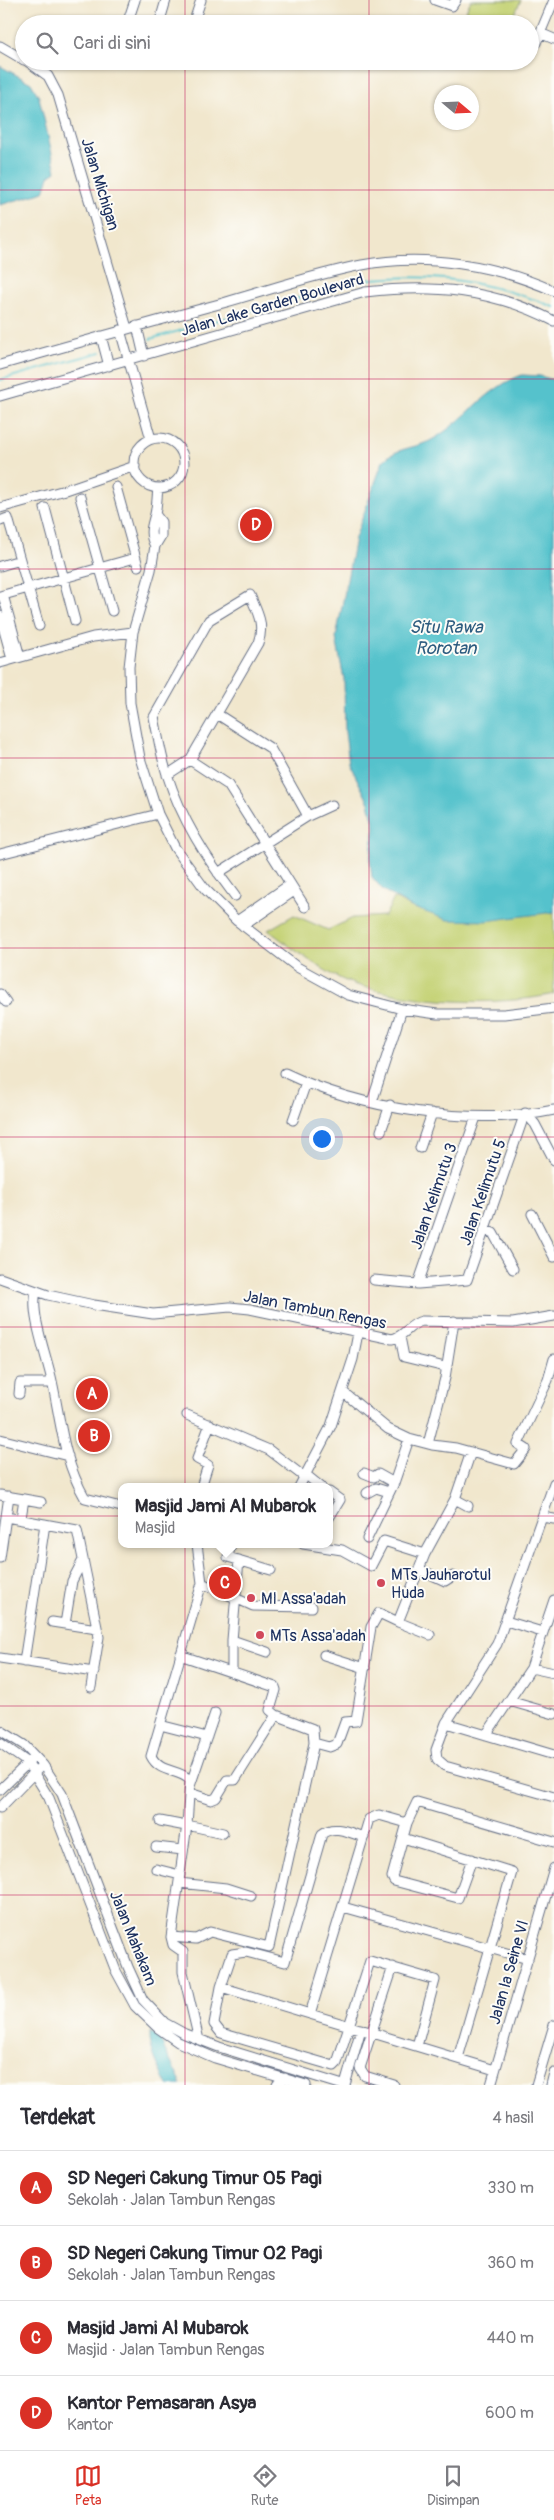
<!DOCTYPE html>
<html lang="id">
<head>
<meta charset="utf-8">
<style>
  body { margin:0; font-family:Pangolin,sans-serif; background:#f7f7f7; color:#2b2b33 }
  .compass { position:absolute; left:434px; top:85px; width:45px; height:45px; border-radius:50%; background:#fff; box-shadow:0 1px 4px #0004; rotate:109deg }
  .you { position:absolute; left:321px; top:1138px; width:18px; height:18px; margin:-12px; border:4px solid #fff; border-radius:50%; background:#1a73e8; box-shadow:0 0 0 8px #1a73e833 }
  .badge { display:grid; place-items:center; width:32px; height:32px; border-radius:50%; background:#d93025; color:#fff; font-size:16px; font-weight:700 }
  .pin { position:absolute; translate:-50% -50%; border:2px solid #fff; box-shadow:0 1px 5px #0006 }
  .popup { position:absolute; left:118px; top:1483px; width:215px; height:65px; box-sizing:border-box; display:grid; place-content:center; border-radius:10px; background:#fff; filter:drop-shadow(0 1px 4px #0005); font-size:16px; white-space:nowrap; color:#7c7c81 }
  .popup b { font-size:19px; color:#2b2b33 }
  .popup::after { content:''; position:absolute; left:50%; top:100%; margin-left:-10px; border:10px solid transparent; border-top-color:#fff }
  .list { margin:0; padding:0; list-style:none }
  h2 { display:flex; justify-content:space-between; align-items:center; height:65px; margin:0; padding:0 20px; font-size:21px }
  h2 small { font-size:16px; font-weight:400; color:#7c7c81 }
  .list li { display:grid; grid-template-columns:32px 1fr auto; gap:15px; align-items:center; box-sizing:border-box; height:75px; padding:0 20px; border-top:1px solid #e1e1e2 }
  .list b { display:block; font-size:19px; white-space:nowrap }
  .list p { margin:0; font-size:16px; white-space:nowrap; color:#7c7c81 }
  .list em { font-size:16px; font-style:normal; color:#7c7c81 }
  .icon { flex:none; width:28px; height:28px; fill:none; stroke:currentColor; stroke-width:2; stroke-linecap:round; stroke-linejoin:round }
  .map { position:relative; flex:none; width:554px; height:2085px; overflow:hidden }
  .search { position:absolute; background:#fff; box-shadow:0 1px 4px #0004; left:15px; right:15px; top:15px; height:55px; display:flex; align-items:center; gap:12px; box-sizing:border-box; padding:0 18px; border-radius:28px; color:#7c7c81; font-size:19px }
  .sheet { height:365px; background:#fff }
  nav { display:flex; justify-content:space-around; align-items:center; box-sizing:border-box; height:70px; border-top:1px solid #e1e1e2; background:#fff; font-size:14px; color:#7c7c81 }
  nav a { display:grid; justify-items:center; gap:2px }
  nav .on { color:#d93025 }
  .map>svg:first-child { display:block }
</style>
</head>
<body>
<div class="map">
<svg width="554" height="2085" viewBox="0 0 554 2085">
  <rect width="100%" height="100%" fill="#fdfcf7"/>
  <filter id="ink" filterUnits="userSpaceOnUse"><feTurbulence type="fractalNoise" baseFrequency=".02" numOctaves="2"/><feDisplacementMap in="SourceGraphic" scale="10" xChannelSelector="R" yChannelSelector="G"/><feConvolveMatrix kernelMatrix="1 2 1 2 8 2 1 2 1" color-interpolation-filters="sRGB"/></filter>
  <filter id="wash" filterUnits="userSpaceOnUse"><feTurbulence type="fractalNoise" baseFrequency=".0096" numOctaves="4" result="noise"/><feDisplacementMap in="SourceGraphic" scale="20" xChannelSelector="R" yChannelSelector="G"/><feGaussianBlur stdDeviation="1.12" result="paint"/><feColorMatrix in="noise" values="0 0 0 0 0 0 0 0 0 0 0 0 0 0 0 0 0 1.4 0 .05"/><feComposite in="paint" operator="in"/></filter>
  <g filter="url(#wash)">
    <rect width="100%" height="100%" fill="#f1e7cd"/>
    <path fill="#c4d274" stroke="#708069" d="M 471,0 L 521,0 L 512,20 L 519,24 L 488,24 L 465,13 Z
      M 394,898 L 411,907 L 554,912 L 554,994 C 496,1007 411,1003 354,984 C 326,975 292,948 268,930 L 294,915 L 328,930 L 353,918 L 385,916 Z"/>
    <path fill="#55c2cc" stroke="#387895" d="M 0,66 L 31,83 L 39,97 L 56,171 L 49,176 L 44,192 L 0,205 Z
      M 522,375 L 540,376 L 554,380 L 554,912 L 486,921 L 448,920 L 411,907 L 383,890 L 372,877 L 370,859 L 375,827 L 369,803 L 349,763 L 345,732 L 344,679 L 336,638 L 355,538 L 383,461 C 398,446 418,449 435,438 C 465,420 488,387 522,375 Z
      M 150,2032 L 159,2038 L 182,2085 L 168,2085 C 159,2067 149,2052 150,2032 Z"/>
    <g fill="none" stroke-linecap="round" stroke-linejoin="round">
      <path stroke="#55c2cc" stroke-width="2" d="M 150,339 L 362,280 C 432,272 488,281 554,307
        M 0,380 L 101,352"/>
    </g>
  </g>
  <g filter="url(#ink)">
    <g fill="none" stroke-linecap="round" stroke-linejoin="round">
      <defs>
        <path id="minor" d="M 435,0 L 452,6 L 456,0
          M 127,24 L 135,0
          M 159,24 L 166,0
          M 193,24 L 201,0
          M 540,33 L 554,39
          M 536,43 L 554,0
          M 0,46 L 24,60
          M 27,61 L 48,76 L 58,95 L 127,328
          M 137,326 L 144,356
          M 120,330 L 151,439
          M 101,336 L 109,366
          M 0,365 C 74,344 148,323 223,303 C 269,290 315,274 362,265 C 425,253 496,265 554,291
          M 0,396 L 365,292 C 433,284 492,289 554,321
          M134 463a25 25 0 1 1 50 0a25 25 0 1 1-50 0Z
          M 116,487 L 138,566
          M 80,497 L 112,611
          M 0,508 L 65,490 L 135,466
          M 45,508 L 75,621
          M 155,514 L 161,522 L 161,536 L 155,546 L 151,570 L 133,632 L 129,667 L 130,703 L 140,758 L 158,814 L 175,848 L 205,889 L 237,921 L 297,967 L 348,995 L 402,1009 L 437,1014 L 504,1014 L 554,1008
          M 0,521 L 8,518 L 39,626
          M 155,546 C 148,533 152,526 155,514 C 157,506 157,496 158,488
          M 0,566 L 20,560
          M 3,595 L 20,657
          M 0,596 L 135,558
          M 0,616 L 12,659
          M 0,663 L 93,637 L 133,632
          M 217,714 L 270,748 L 308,816
          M 190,760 L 228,785 L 305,907
          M 167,775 L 190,760 L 258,643 C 265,624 257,612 250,595 L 209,620 L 154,717 C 158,736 161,756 167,774 C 181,819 207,859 235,896
          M 0,854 L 158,814
          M 218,873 L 308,816 L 332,805
          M 237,921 L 289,885
          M 243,926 L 294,891
          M 0,994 L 6,1002
          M 285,1073 C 360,1109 472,1127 554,1110
          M 372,1102 L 402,1009
          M 293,1120 L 306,1083
          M 381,1131 L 390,1105
          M 420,1148 L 432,1113
          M 532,1214 L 554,1257
          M 485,1230 L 493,1233 L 513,1269
          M 0,1278 L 48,1295 L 94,1305 L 153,1314 L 230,1307 L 250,1309 L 392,1339 C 404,1337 409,1324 422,1321 L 513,1323 L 554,1316
          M 374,1280 L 418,1284 L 467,1280 L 525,1113 L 535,1124 L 554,1160
          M 418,1284 L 476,1117
          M 36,1292 C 30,1314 47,1357 52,1381 C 61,1422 63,1460 85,1498 L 121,1507
          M 400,1337 L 404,1357 L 445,1367
          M 343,1392 L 388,1429 L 409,1439 L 432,1445 L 456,1448 L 514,1464 L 526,1449 L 518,1444 L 548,1380 L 554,1359
          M 19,1394 L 20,1383 L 52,1383
          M 187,1415 L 269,1450 L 303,1476
          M 0,1439 L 68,1456
          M 428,1444 L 445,1378 L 454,1321
          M 364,1473 L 374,1477 L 378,1474 L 394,1483
          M 305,1474 L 321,1487
          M 554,1483 L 497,1644 L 446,1723 L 436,1750 L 437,1759 L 445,1766 L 554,1797
          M 201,1487 L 208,1465 L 197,1459 L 210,1424
          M 299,1487 L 331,1426 L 353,1359 L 358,1333
          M 329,1492 L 340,1500 L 329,1518
          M 367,1493 L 376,1488 L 389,1492
          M 0,1495 L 41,1502
          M 455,1499 L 468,1506
          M 6,1517 L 77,1530 L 99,1637 L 91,1687
          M 542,1517 L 554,1519
          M 21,1518 L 24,1499
          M 367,1539 L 394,1483 L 409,1439
          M 197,1544 L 202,1583 L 151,1756 C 160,1774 178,1768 190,1780 L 187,1825 L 171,1937 L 173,1945 L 183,1952 L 183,1972 L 199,2040
          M 231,1544 L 228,1557 L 271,1570
          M 303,1544 L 342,1550 L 371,1566 L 384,1541 L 425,1554
          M 0,1558 L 9,1496
          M 239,1560 L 232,1640 L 267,1652
          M 419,1569 L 445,1581 L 453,1576
          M 202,1583 L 253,1606 L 312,1607
          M 506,1621 L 542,1632
          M 52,1622 L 97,1629
          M 398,1622 L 430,1635
          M 65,1624 L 72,1581 L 83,1560
          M 180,1655 L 275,1687 L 276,1690 L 270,1710 L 276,1715
          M 324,1655 L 365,1668
          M 0,1658 L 94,1672
          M 24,1662 L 45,1524
          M 531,1668 L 554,1673
          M 232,1672 L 232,1640
          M 509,1701 L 554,1714
          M 446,1723 L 554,1755
          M 160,1725 L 207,1737
          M 0,1730 L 24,1745 L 43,1765 L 62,1794 L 128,1967 L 143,2000 L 165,2023 L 185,2034 L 219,2047 L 343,2085
          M 486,1735 L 531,1668 L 554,1600
          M 0,1743 L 27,1762 L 49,1798 L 116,1971 L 135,2006 L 158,2028 L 178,2042 L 215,2058 L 306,2085
          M 190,1786 L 215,1713
          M 0,1790 L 32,1759
          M 190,1793 L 211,1800 L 216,1798 L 227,1780 L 235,1780 L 276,1715 L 313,1729 L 314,1743 L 329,1747 L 337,1744 L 345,1722 L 356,1721 L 371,1627 L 379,1613 L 398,1622 L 425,1554 L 455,1499 L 471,1452
          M 0,1808 L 38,1769
          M 160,1821 L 186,1826
          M 187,1825 L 223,1833
          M 364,1837 C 350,1833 334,1824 322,1834 L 285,1962 L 246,1952 L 232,1954 L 221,1987 L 214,2024 L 221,2033 L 334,2066 L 337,2063 L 370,1961 L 435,1980 L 417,2046
          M 403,1838 L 512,1872 L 458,2058
          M 156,1847 L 183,1850
          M 472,1859 L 458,1898 L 394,1881 L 392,1877 L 407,1823 L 417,1802 L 554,1842
          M 156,1869 L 180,1875
          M 179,1883 L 226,1888 L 251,1896
          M 343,1907 L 528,1959
          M 171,1937 L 196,1939 L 210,1932 L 269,1947 L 314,1743
          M 393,1967 L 360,2068 L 365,2076 L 394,2085
          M 221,1987 L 495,2070
          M 310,2014 L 369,1819 L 379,1815 L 407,1823
          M 277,2085 L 285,2078
          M 345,2085 L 361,2029
          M 491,2085 L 554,1868
          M 536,2085 L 554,2025
          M 551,2085 L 554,2073"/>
      </defs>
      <use href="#minor" stroke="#666f85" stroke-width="11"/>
      <use href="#minor" stroke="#fff" stroke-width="9"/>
    </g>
  </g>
  <path fill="none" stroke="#c2185b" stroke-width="1" stroke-opacity="0.55" d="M 185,0 L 185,24M 369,0 L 369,24M 185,61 L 185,2085M 369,61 L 369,2085M 0,190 L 554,190M 0,379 L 554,379M 0,569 L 554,569M 0,758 L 554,758M 0,948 L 554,948M 0,1137 L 554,1137M 0,1327 L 554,1327M 0,1516 L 554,1516M 0,1706 L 554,1706M 0,1895 L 554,1895"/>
  <g fill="#d1495b" stroke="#fdfcf7" stroke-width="2">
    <circle cx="381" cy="1583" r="5"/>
    <circle cx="251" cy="1598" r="5"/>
    <circle cx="260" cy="1635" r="5"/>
  </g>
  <g text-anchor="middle" stroke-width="4" stroke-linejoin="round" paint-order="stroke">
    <g font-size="16" fill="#1b2f5e" stroke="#fdfcf7">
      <text transform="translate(101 184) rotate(73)" y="6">Jalan Michigan</text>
      <text transform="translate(272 304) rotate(-16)" y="6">Jalan Lake Garden Boulevard</text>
      <text transform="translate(482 1192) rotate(-71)" y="6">Jalan Kelimutu 5</text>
      <text transform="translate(433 1196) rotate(-71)" y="6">Jalan Kelimutu 3</text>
      <text transform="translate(315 1309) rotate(11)" y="6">Jalan Tambun Rengas</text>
      <text transform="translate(134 1938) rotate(68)" y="6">Jalan Mahakam</text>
      <text transform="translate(508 1972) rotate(-74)" y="6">Jalan la Seine VI</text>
    </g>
    <g font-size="16" fill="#1b2f5e" stroke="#fdfcf7" text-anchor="start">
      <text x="391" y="1580">MTs Jauharotul<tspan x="391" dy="18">Huda</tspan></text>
      <text x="261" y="1604">MI Assa'adah</text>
      <text x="270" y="1641">MTs Assa'adah</text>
    </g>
    <g font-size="18" font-style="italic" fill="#2c5b7f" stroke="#fdfcf7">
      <text x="446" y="633">Situ Rawa<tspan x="446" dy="21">Rorotan</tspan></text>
    </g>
  </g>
</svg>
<svg class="compass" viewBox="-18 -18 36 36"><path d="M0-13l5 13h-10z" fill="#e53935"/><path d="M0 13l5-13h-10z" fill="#7c7c81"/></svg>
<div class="you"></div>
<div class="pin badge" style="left:92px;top:1394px">A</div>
<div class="pin badge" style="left:94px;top:1436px">B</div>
<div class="pin badge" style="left:225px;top:1583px">C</div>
<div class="popup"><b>Masjid Jami Al Mubarok</b>Masjid</div>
<div class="pin badge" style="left:256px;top:525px">D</div>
<div class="search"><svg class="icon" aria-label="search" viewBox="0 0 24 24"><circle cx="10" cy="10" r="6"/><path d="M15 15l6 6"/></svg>Cari di sini</div>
</div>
<section class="sheet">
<h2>Terdekat<small>4 hasil</small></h2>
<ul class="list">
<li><span class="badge">A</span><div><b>SD Negeri Cakung Timur 05 Pagi</b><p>Sekolah · Jalan Tambun Rengas</p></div><em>330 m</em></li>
<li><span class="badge">B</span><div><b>SD Negeri Cakung Timur 02 Pagi</b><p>Sekolah · Jalan Tambun Rengas</p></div><em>360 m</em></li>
<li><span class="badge">C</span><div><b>Masjid Jami Al Mubarok</b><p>Masjid · Jalan Tambun Rengas</p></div><em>440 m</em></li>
<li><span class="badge">D</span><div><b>Kantor Pemasaran Asya</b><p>Kantor</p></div><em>600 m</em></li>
</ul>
</section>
<nav>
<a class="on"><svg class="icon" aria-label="map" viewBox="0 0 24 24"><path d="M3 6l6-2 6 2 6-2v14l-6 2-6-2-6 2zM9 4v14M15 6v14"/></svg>Peta</a>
<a><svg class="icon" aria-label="directions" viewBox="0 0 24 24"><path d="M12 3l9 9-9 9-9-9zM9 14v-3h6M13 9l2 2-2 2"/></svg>Rute</a>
<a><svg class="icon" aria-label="saved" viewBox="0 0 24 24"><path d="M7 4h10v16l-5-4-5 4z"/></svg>Disimpan</a>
</nav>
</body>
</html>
